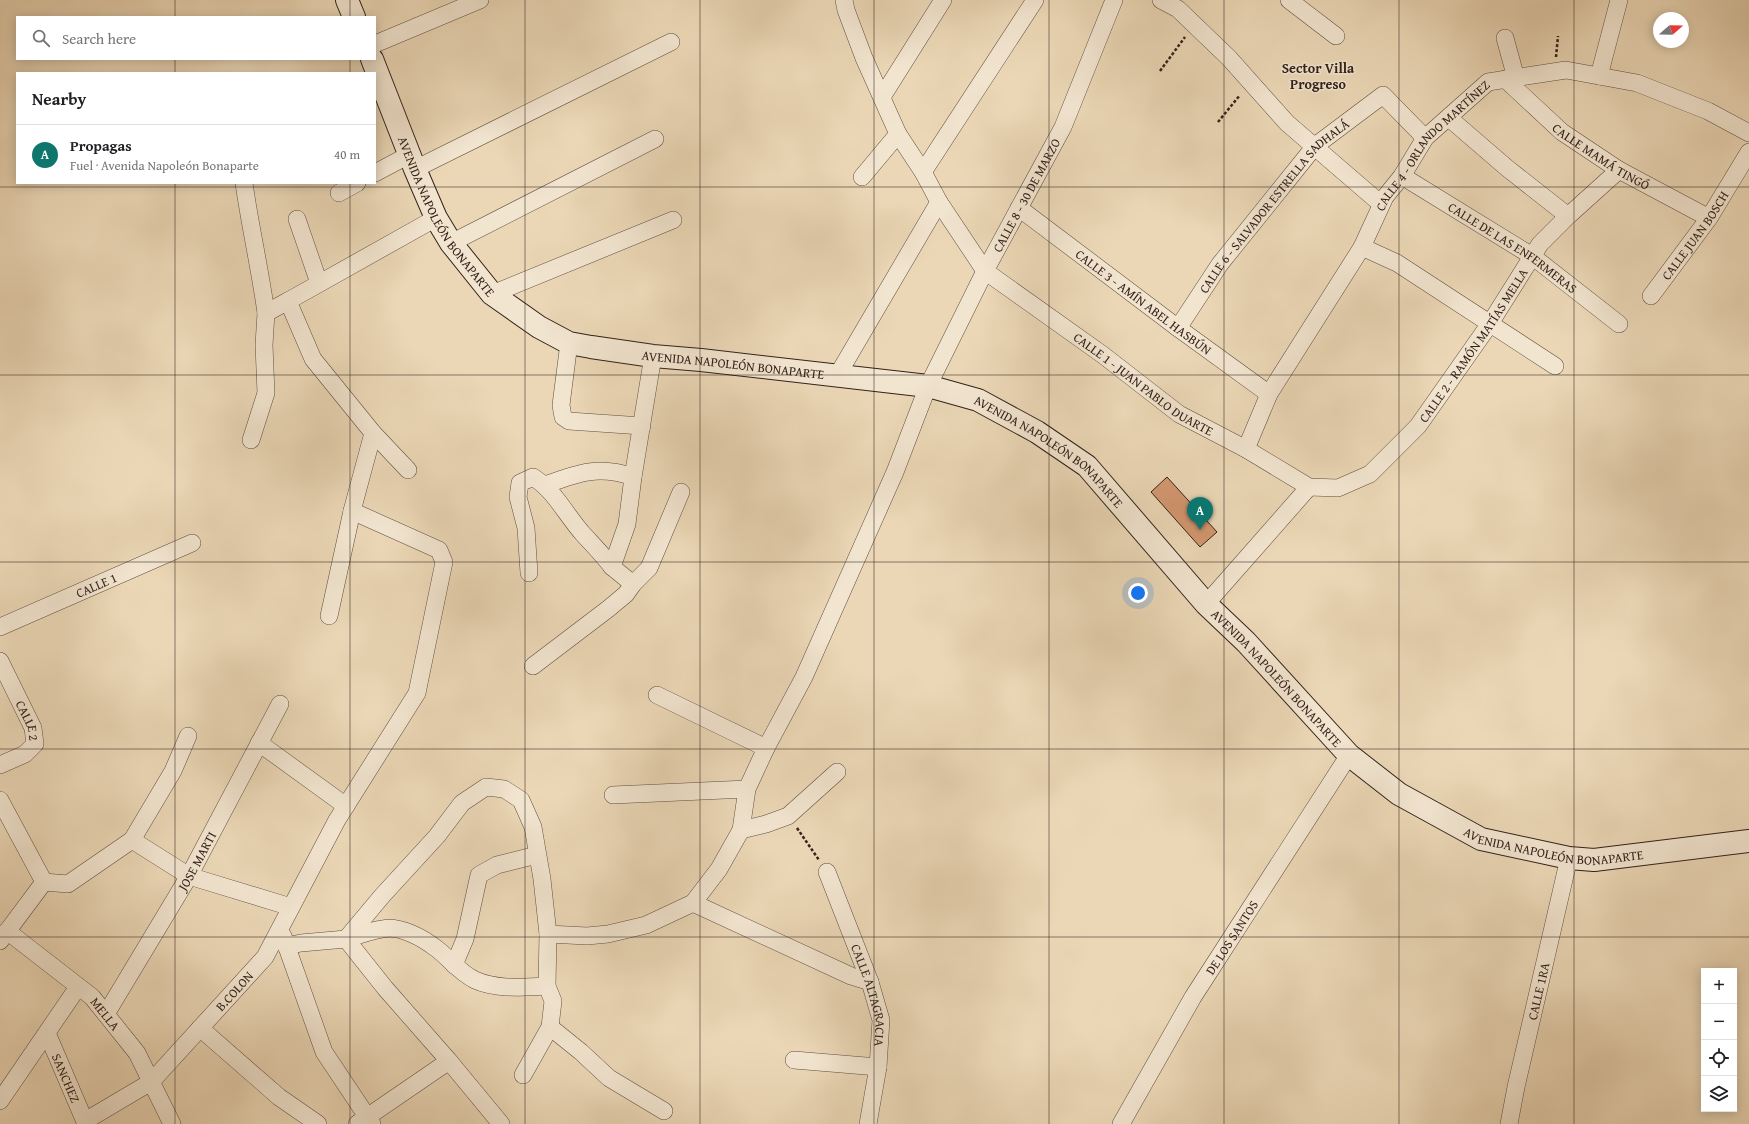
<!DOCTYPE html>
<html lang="en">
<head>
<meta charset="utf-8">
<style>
  body { margin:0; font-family:"Gentium Book Plus",serif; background:#f6f6f6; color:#202124 }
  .controls { position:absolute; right:12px; bottom:12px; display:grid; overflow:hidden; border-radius:0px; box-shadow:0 2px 10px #0003 }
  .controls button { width:36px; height:36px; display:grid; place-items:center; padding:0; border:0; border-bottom:1px solid #e0e0e0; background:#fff; color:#202124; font:20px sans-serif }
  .compass { position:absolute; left:1653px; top:12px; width:36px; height:36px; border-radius:50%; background:#fff; box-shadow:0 2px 10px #0003; rotate:70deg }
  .you { position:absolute; left:1138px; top:593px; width:14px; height:14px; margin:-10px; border:3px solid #fff; border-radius:50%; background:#1a73e8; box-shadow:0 0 0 6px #1a73e833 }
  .badge { display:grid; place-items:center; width:26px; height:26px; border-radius:50%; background:#0f766e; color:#fff; font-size:13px; font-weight:700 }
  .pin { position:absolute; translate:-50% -33px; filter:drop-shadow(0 1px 2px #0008) }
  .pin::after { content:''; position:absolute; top:21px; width:14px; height:12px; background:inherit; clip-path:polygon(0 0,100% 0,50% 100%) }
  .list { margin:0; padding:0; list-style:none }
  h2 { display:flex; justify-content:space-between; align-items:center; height:52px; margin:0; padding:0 16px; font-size:17px }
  h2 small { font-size:13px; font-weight:400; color:#757577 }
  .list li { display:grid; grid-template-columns:26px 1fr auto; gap:12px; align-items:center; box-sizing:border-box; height:60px; padding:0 16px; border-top:1px solid #e0e0e0 }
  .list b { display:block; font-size:15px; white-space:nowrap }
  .list p { margin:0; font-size:13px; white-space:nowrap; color:#757577 }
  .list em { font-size:13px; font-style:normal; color:#757577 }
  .icon { flex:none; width:22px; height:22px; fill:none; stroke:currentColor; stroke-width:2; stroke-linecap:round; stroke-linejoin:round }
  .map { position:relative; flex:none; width:1749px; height:1124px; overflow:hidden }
  .search { position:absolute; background:#fff; box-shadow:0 2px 10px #0003; left:16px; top:16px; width:360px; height:44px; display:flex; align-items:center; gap:10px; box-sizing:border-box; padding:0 14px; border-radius:0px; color:#757577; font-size:15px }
  .panel { position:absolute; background:#fff; box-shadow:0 2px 10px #0003; left:16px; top:72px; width:360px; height:112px; border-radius:0px }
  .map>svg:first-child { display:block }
</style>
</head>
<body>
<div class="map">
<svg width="1749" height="1124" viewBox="0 0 1749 1124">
  <rect width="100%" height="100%" fill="#ebd7b6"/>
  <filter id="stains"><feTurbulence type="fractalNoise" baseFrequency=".005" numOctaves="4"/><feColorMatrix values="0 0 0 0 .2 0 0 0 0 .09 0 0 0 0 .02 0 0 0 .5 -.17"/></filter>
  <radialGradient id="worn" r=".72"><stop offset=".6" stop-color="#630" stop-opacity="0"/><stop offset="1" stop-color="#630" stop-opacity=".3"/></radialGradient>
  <path fill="#d49871" stroke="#33211a" d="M 1167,477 L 1217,532 L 1200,547 L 1151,492 Z"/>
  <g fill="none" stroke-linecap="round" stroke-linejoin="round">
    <defs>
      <g id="street">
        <path id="s1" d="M 844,0 L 846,10 L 864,58 L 898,134 L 923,172 L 939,202 L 985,271 L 1103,355 L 1179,414 L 1246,449 L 1309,487 L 1338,488 L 1370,474 L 1418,426 L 1489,325 L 1540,244 L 1568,216 L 1619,170"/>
        <path d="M 1161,0 L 1178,9 L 1229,58 L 1287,123 L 1381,204"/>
        <path d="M 1289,0 L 1336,36"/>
        <path d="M 1505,38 L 1516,78"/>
        <path d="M 375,44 L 480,0"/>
        <path d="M 1599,76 L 1619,0"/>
        <path id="s2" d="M 1505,79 L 1562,132 L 1619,170 L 1709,218"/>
        <path d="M 882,97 L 943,0"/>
        <path d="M 1449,118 L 1507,168 L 1568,216"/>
        <path d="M 415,169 L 671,42"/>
        <path d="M 923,172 L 1035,0"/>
        <path d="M 375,173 L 409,155"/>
        <path id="s3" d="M 1402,176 L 1532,256 L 1619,324"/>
        <path d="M 862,177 L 898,134"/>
        <path d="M 244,183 C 250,226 260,269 266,313"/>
        <path d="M 339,193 L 357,183"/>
        <path id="s4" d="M 1019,208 L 1178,328 L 1269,394"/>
        <path d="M 297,219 L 319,283"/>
        <path d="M 451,243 L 655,139"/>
        <path d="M 1362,247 L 1397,263 L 1555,366"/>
        <path d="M 492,294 L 673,220"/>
        <path id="s5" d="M 1651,296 L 1709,218 L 1749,152"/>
        <path id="s6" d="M 1178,328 L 1220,264 L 1315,146 L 1383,95 L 1425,138"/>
        <path d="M 569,343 L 561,405 L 563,417 L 569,421 L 642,426"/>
        <path d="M 837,376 L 939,202"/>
        <path d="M 373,433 L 408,470"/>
        <path d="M 251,440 L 266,393 L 264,345 L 266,313 L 288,301"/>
        <path id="s7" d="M 1246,449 L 1269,394 L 1362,247 L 1385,197 L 1402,176 L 1425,138 L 1488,82 L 1566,70 L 1637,83 L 1708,111 L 1749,133"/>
        <path d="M 545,485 C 578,473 598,465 633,477"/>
        <path d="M 529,573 L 526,528 L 518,497 L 520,483 L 533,477 C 555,491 566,515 583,534 C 593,545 603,555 612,567"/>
        <path d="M 633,584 L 612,567 L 627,524 L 633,477 L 653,356"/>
        <path d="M 1206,604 L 1309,487"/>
        <path d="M 329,616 L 352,511 L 373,433 L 313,359 L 288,301 L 436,218"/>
        <path id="s8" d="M 0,627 L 192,543"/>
        <path id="s9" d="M 0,661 L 33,728 L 35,744 L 25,754 L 0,765"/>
        <path d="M 533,666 L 608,609 L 626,594 L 633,584 L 649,568 L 681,492"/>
        <path d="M 657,695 L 766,748"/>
        <path d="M 259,743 L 346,806"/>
        <path d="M 613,795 L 747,789"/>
        <path d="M 0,800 L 44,882"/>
        <path d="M 741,830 L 766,824 L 788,816 L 837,772"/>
        <path d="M 132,840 L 189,876 L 291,907"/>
        <path id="s10" d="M 827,872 L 870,982 L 881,1020 L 878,1067 L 868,1124"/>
        <path d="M 44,882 L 68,884 L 132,840 L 173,771 L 188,736"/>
        <path d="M 693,903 L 851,976 L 870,982"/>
        <path id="s11" d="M 7,931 L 92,997 L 137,1053 L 172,1124"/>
        <path id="s12" d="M 548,934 L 587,936 L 608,934 L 646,925 L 693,903 L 719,869 L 741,830 L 747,789 L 766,748 L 804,677 L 895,472 L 928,386 L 985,271 L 1063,127 L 1114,0"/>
        <path d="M 283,936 L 324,1052 L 372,1124"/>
        <path d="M 0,941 L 44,882"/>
        <path d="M 286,946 L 301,943 L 346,939 L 382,896 L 437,836 L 462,803 L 486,787 L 504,789 L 521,800 L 533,827 L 542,879 L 548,934 L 547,986 L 553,1001 L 550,1027 L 523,1075"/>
        <path d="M 454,965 L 465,939 L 479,875 L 497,865 L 537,855"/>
        <path id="s13" d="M 106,1014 L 189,876 L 280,704"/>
        <path d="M 550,1027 L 581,1052 L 609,1078 L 664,1111"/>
        <path d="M 200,1028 L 279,1097 L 318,1124"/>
        <path id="s14" d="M 47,1033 L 86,1124"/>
        <path d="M 794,1060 L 878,1067"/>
        <path d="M 0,1101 L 78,987"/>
        <path id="s15" d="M 85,1121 L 151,1082 L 265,957 L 337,820 L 417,693 L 444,562 L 439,550 L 352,511"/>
        <path d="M 357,1124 L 449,1061"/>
        <path d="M 501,1124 L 449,1061 L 385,988 L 346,939 C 358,935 370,931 382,929 C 400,925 423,938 437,949 C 450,959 460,973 475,980 C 497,990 524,987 547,986"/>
        <path id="s16" d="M 1121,1124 L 1193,997 L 1349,755"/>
        <path id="s17" d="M 1509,1124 L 1516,1087 L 1569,858"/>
      </g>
      <g id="secondary">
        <path d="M 347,0 L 354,17"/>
        <path id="s18" d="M 372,59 L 415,169 L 436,218 L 451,243 L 492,294 L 539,327 L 569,343 L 591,347 L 653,356 L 701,360 L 928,386 L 978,400 L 1037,432 L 1087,466 L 1206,604 L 1246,642 L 1349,755 L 1399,794 L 1481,839 L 1569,858 L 1594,860 L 1749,841"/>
      </g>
    </defs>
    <use href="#street" stroke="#614e41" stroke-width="18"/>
    <use href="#secondary" stroke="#33211a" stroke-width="24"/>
    <path stroke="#33211a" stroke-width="2.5" stroke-dasharray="3 2" stroke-linecap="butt" d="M 1556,57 L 1558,36
      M 1160,71 L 1185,37
      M 1218,122 L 1240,95
      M 797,828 L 819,860"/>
    <use href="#street" stroke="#f2e5d0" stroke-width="17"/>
    <use href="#secondary" stroke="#f2e5d0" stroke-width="22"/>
  </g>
  <path fill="none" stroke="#33211a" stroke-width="1" stroke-opacity="0.55" d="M 175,0 L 175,17M 350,0 L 350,17M 525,0 L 525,1124M 700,0 L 700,1124M 874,0 L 874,1124M 1049,0 L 1049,1124M 1224,0 L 1224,1124M 1399,0 L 1399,1124M 1574,0 L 1574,1124M 175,59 L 175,73M 350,59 L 350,73M 175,183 L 175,1124M 350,183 L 350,1124M 0,187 L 1749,187M 0,375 L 1749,375M 0,562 L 1749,562M 0,749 L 1749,749M 0,937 L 1749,937"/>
  <g text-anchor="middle" stroke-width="3" stroke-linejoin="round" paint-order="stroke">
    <g font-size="13" fill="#33211a" stroke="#f2e5d0">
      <text dy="5" stroke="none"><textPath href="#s7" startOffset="359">CALLE 4 - ORLANDO MARTÍNEZ</textPath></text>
      <text dy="5" stroke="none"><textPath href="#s2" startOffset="124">CALLE MAMÁ TINGÓ</textPath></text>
      <text dy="5" stroke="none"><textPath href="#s12" startOffset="937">CALLE 8 - 30 DE MARZO</textPath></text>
      <text dy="5" stroke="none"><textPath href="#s6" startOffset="156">CALLE 6 - SALVADOR ESTRELLA SADHALÁ</textPath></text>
      <text dy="5" stroke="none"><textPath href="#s18" startOffset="175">AVENIDA NAPOLEÓN BONAPARTE</textPath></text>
      <text dy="5" stroke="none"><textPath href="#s5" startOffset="75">CALLE JUAN BOSCH</textPath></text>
      <text dy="5" stroke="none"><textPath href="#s3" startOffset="132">CALLE DE LAS ENFERMERAS</textPath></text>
      <text dy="5" stroke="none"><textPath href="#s4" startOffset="156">CALLE 3 - AMÍN ABEL HASBÚN</textPath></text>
      <text dy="5" stroke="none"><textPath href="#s1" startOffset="927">CALLE 2 - RAMÓN MATÍAS MELLA</textPath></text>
      <text dy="5" stroke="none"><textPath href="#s18" startOffset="523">AVENIDA NAPOLEÓN BONAPARTE</textPath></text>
      <text dy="5" stroke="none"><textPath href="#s1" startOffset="502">CALLE 1 - JUAN PABLO DUARTE</textPath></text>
      <text dy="5" stroke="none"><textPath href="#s18" startOffset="859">AVENIDA NAPOLEÓN BONAPARTE</textPath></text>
      <text dy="5" stroke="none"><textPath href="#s8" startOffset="105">CALLE 1</textPath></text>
      <text dy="5" stroke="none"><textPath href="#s18" startOffset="1183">AVENIDA NAPOLEÓN BONAPARTE</textPath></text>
      <text dy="5" stroke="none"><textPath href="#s9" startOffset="66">CALLE 2</textPath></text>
      <text dy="5" stroke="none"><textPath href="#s18" startOffset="1519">AVENIDA NAPOLEÓN BONAPARTE</textPath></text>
      <text dy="5" stroke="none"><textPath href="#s13" startOffset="178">JOSE MARTI</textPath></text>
      <text dy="5" stroke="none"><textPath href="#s16" startOffset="217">DE LOS SANTOS</textPath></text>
      <text dy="5" stroke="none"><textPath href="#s15" startOffset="200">B.COLON</textPath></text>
      <text dy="5" stroke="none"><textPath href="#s17" startOffset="136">CALLE 1RA</textPath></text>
      <text dy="5" stroke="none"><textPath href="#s10" startOffset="131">CALLE ALTAGRACIA</textPath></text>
      <text dy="5" stroke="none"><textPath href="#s11" startOffset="129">MELLA</textPath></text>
      <text dy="5" stroke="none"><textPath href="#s14" startOffset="49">SANCHEZ</textPath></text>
    </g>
    <g font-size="14" font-weight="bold" fill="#33211a" stroke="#f2e5d0">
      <text x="1318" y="73">Sector Villa<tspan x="1318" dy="16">Progreso</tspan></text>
    </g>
  </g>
  <rect width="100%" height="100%" filter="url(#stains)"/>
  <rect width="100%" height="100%" fill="url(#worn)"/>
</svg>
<div class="controls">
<button>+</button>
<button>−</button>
<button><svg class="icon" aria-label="locate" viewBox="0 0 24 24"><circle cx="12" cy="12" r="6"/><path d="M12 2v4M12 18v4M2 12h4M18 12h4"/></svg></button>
<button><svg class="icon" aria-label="layers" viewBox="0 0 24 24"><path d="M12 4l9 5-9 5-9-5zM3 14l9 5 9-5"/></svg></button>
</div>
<svg class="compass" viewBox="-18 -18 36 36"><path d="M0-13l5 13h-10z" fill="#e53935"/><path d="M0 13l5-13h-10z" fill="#757577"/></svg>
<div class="you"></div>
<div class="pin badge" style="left:1200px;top:530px">A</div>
<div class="search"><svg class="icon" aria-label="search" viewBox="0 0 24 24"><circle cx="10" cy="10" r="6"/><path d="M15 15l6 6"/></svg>Search here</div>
<section class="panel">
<h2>Nearby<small></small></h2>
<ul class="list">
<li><span class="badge">A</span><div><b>Propagas</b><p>Fuel · Avenida Napoleón Bonaparte</p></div><em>40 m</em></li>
</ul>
</section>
</div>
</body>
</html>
